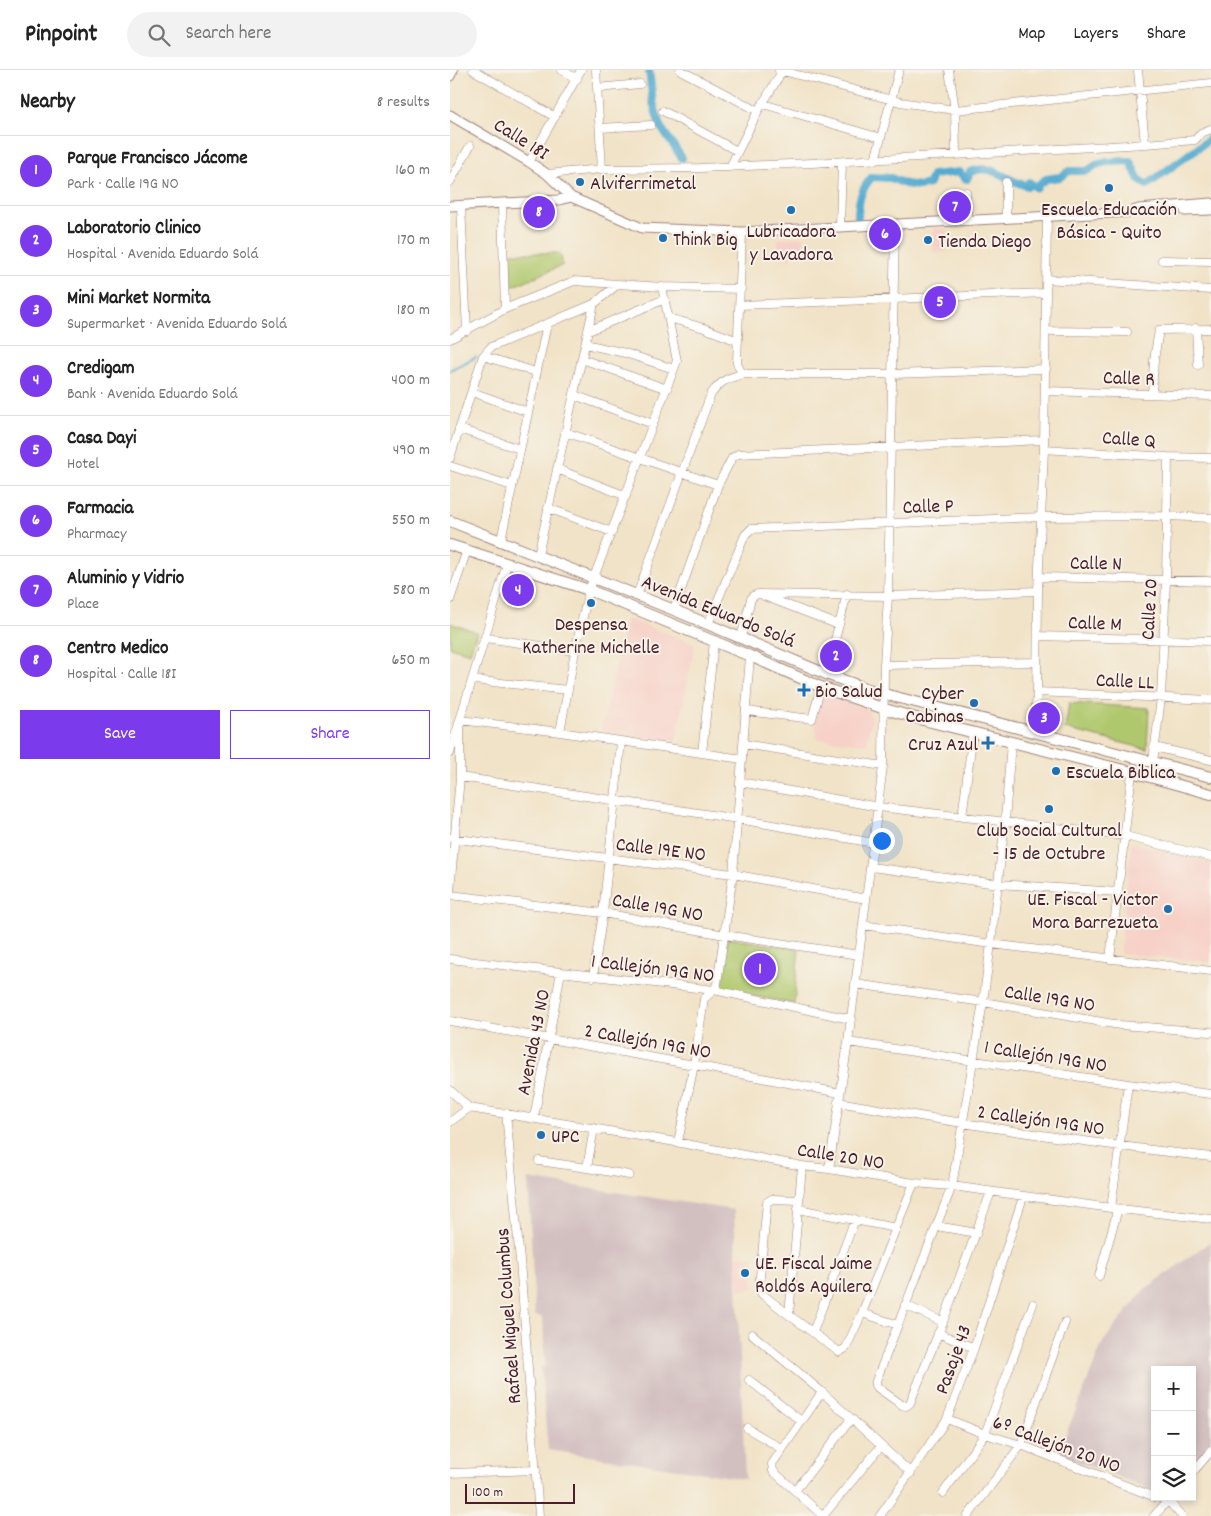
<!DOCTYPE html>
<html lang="en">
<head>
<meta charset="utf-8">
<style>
  body { margin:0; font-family:Dekko,sans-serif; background:#f2f2f2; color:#222 }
  .controls { position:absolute; right:15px; bottom:15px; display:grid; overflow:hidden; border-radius:0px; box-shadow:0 2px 8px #0003 }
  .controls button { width:45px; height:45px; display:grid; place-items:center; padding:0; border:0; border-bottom:1px solid #e0e0e0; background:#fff; color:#222; font:25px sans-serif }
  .scale { position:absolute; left:15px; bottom:12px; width:110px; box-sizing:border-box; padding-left:5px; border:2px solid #4a1f2b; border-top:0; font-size:14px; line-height:18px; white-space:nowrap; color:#4a1f2b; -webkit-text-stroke:4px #f7f3e8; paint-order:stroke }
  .you { position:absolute; left:431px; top:770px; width:18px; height:18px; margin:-12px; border:4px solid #fff; border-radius:50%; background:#1a73e8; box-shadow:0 0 0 8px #1a73e833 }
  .badge { display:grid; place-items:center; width:32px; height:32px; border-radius:50%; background:#7c3aed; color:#fff; font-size:16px; font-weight:700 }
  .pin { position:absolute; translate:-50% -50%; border:2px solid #fff; box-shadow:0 1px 5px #0006 }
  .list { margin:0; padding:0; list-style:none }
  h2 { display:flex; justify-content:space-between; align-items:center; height:65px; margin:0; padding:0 20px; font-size:21px }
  h2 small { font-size:16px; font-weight:400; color:#767676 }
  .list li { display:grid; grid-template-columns:32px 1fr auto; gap:15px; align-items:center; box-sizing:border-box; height:70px; padding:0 20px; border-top:1px solid #e0e0e0 }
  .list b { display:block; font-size:19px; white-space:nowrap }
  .list p { margin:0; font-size:16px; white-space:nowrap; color:#767676 }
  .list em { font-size:16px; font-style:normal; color:#767676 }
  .actions { display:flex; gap:10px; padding:15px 20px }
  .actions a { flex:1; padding:11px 0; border:1px solid #7c3aed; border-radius:0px; text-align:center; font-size:18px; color:#7c3aed }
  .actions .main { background:#7c3aed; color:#fff }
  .icon { flex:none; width:28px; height:28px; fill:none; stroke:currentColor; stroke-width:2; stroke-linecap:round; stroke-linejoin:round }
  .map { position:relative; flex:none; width:761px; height:1446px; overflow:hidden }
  header { display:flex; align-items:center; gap:30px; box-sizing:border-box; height:70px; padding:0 25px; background:#fff; border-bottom:1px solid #e0e0e0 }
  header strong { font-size:24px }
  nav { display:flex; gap:28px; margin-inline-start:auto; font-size:18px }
  .search { width:350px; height:45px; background:#f2f2f2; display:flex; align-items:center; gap:12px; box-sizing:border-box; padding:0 18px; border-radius:28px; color:#767676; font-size:19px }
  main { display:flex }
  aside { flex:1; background:#fff }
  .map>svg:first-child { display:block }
</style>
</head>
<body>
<header>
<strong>Pinpoint</strong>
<div class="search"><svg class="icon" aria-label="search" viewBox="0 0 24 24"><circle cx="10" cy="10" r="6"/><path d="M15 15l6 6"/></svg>Search here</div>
<nav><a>Map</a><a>Layers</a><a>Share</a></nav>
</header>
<main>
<aside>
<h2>Nearby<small>8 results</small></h2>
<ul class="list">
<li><span class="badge">1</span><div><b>Parque Francisco Jácome</b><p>Park · Calle 19G NO</p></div><em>160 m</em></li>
<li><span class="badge">2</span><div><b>Laboratorio Clinico</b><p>Hospital · Avenida Eduardo Solá</p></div><em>170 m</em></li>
<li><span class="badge">3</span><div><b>Mini Market Normita</b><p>Supermarket · Avenida Eduardo Solá</p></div><em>180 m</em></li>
<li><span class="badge">4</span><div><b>Credigam</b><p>Bank · Avenida Eduardo Solá</p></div><em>400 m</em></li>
<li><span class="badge">5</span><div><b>Casa Dayi</b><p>Hotel</p></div><em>490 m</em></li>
<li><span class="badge">6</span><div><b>Farmacia</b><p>Pharmacy</p></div><em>550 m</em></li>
<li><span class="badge">7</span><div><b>Aluminio y Vidrio</b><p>Place</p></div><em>580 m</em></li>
<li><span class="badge">8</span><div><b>Centro Medico</b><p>Hospital · Calle 18I</p></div><em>650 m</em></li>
</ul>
<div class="actions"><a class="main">Save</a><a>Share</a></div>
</aside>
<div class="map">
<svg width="761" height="1446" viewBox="0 0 761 1446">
  <rect width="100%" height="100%" fill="#f7f3e8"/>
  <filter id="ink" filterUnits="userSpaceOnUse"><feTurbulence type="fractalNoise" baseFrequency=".02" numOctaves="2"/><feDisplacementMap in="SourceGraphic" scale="10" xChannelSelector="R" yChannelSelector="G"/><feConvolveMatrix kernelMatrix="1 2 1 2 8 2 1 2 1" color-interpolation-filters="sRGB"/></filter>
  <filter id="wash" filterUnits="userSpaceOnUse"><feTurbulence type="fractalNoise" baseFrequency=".0096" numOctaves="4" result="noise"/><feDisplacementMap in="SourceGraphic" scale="20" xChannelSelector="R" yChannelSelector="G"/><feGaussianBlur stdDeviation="1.12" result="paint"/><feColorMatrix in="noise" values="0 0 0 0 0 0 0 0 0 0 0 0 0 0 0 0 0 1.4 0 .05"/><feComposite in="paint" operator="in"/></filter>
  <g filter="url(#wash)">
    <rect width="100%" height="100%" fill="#f1e3c7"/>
    <path fill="#f7d1c8" d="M 484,159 L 497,159 L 496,182 L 483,182 Z
      M 354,167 L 354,182 L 341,183 L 341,188 L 328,188 L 328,169 Z
      M 177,549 L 245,574 L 226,671 L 151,661 Z
      M 372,623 L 420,641 L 419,645 L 423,647 L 416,674 L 367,669 L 365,652 Z
      M 681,773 L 761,793 L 761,892 L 670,884 Z
      M 285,1185 L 304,1187 L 303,1218 L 289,1220 L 288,1207 L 286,1206 Z"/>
    <path fill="#d2bfc0" d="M 78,1109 L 284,1140 L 295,1409 L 98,1380 L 91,1298 L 95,1296 L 93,1248 L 85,1245 Z
      M 761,1171 L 761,1373 L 742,1396 L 742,1300 L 705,1300 L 705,1421 L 608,1384 L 653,1272 L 694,1220 Z"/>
    <path fill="#b0c86d" stroke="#7d744c" d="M 57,183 L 110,183 L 113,195 L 59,218 Z
      M 0,553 L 27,562 L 20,583 L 0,577 Z
      M 619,633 L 699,638 L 697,679 L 615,659 Z
      M 278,868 L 349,879 L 344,934 L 269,919 Z"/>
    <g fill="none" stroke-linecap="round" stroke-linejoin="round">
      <path stroke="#53aad0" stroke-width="2.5" d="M 0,300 L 26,287"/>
      <path stroke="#53aad0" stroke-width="8" d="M 199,0 L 203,32 L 210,56 L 232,88
        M 408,148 C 408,131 411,119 422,107 L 441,108 L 455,114 L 469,116 L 479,114 L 482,105 L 510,102 L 514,108 L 517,109 L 520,102 C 543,92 557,112 578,116 L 579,112 L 587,118 L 589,114 L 596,109 L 610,107 L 619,101 L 637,101 L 646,95 L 657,92 L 680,91 L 689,110 L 697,115 L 761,68"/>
    </g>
  </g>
  <g filter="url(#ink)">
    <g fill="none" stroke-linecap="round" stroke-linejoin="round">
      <defs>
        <path id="minor" d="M 23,0 L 105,47
          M 112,0 L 127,9
          M 146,0 L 152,99
          M 230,0 L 308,41
          M 329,0 L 450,32 L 505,40 L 761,13
          M 499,0 L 505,40 L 506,85
          M 688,0 L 695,74
          M 147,18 L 190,14
          M 313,34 L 431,68
          M 213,41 L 287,81
          M 150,58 L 201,55
          M 425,90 L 449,0
          M 79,92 L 131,0
          M 280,97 L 308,41 L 333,0
          M 97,104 L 152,99 L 250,98 L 362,93 L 695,74 L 745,70 L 751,63 L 761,59
          M 0,112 L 20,76
          M 556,112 L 556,149
          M 516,122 L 518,151
          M 52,134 L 55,239
          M 11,136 L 17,261
          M 390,156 L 392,92
          M 292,162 L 287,293 L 290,300 L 294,304
          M 712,190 L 761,191
          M 596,209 L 761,220
          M 290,235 L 596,223
          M 219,248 L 254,258 L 288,271
          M 746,258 L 748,295
          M 138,261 L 215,229
          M 596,261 L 677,262
          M 0,269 L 55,239 L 124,211 L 168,214
          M 135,274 L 175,283 L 224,299
          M 33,286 L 86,302
          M 132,289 L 217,319
          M 595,321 L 761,326
          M 22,322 L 78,342
          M 702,324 L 704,290 L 709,260 L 761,259
          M 124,325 L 203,354
          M 9,359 L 70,379
          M 115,362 L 268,415
          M 594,379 L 718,387 L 761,388
          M 0,388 L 33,286 L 41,277 L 144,234 L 168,214 L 212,217 L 291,219
          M 0,396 L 62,416
          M 107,399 L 176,426
          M 98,438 L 162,462
          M 51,470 L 97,254
          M 88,485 L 144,234
          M 590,507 L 761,511
          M 187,525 L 261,324 C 272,310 277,308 294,304 L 442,304 L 596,299
          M 314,526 L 389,555
          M 0,530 L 17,480
          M 224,540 L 268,415 L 282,388 L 288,384 L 593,370
          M 258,554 L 295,465 L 301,459 L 592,447 L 718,446 L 761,448
          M 588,566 L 761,571
          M 291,567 L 301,529 L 303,526 L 308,524 L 438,526 L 588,521
          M 36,568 L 125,581
          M 434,595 L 587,592
          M 376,604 L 397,524
          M 23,610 L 118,620
          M 587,622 L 761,630
          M 296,641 L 362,649 L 371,617
          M 110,662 L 125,581 L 139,520 L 227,291 L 212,217
          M 584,662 L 587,622 L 588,521 L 594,379 L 597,146
          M 293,674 L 433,696
          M 704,677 L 761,690
          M 0,683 L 57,494
          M 252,683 L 264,572
          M 292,689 L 110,662 L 10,650 L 10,707 L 288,749 L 424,773
          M 703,692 L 711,628 L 716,510 L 718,387
          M 290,712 L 429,737 L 675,766 L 761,787
          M 512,747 L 523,662
          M 0,768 L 283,804 L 416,829
          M 421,797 L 548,814 L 668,822
          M 0,821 L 10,707
          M 0,825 L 153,843 L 275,865 L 409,885
          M 413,855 L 541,874 L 761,901
          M 0,889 L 264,920 L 400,949
          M 660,889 L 682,702
          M 143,907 L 153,843 L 171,672
          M 405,914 L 533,932 L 670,955 L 761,962
          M 0,951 L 244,995 L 390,1023
          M 398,972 L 678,1014 L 761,1024
          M 0,1020 L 19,1038
          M 388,1032 C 512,1054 636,1073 761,1087
          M 19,1038 L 220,1071 L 352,1096 L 379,1099 L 464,1113 L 502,1116 L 661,1138 L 761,1149
          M 56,1043 L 70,1191 L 89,1446
          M 84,1048 L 111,902
          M 0,1052 L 19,1038
          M 144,1058 L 137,1098 L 179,1105
          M 228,1072 L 244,995 L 254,929 L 264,920 L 267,914 L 283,804 L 300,586
          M 89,1091 L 137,1098
          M 352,1096 L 339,1245 L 389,1282 L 396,1278 L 412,1243 L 464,1113
          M 379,1099 L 398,972 L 433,696 L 434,595 L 438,526 L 445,154
          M 541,1122 L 493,1252 L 460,1333 L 456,1336 L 452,1335 L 428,1318 L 426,1315 L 426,1311 L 502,1116 L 533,932 L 541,874 L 555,752 L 561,672
          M 661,1138 L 678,1014
          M 348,1139 L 446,1158
          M 486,1156 L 527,1163
          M 649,1206 L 666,1146 L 666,1139
          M 455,1235 L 493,1252
          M 412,1243 L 448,1255
          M 339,1245 L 312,1224 L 309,1218 L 317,1132 L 322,1129 L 349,1130
          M 363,1262 L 405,1149
          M 488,1263 L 524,1278
          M 302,1264 L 372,1322 L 461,1403
          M 299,1310 L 351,1351
          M 372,1322 L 322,1394 L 323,1401 L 373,1446
          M 497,1349 L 535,1364 L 571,1375 L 705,1427
          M 297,1358 L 332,1379
          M 0,1403 L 86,1400
          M 742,1403 L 761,1381
          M 345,1421 L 401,1349
          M 493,1423 L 535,1364 L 583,1234
          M 707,1427 L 718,1431 L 732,1446
          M 373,1446 L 431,1376
          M 430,1446 L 497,1349 L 524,1278 L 573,1127
          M 518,1446 L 571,1375 L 615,1252
          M 704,1446 L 721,1427"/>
        <path id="tertiary" d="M 0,6 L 3,0
          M 0,45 L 79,92 L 97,104 L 121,127
          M 0,136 L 109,130 L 121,127 L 192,158 L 292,162 L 680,142 L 689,139 L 761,133
          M 735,141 L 761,140"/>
        <path id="secondary" d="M 0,451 L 224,540 L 376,604 L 426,622 L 761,707
          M 0,475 L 139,520 L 300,586 L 371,617 L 435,639 L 473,650 L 682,702 L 761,724"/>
      </defs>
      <use href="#minor" stroke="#9e8179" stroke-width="9"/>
      <use href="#tertiary" stroke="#9e8179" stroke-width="11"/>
      <use href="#secondary" stroke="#9e8179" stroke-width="12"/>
      <use href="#minor" stroke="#fff" stroke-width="8"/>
      <use href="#tertiary" stroke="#fff" stroke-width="9"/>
      <use href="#secondary" stroke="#fff" stroke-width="10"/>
    </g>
  </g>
  <g fill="#1f6fb2" stroke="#f7f3e8" stroke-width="2">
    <circle cx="130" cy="112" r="5"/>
    <circle cx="659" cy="118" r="5"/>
    <circle cx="341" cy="140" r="5"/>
    <circle cx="213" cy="168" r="5"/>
    <circle cx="478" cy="170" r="5"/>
    <circle cx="141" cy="533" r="5"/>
    <path d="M351.5 612.5h5v5h5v5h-5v5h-5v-5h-5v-5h5z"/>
    <circle cx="524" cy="633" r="5"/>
    <path d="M535.5 665.5h5v5h5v5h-5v5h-5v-5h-5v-5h5z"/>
    <circle cx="606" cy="701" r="5"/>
    <circle cx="599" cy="739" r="5"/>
    <circle cx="718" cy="839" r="5"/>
    <circle cx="91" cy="1065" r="5"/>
    <circle cx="295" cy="1203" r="5"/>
  </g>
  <g text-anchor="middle" stroke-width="4" stroke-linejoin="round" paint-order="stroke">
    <g font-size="20" fill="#4a1f2b" stroke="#f7f3e8">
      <text transform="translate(72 68) rotate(32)" y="7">Calle 18I</text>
      <text transform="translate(679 307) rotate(2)" y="7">Calle R</text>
      <text transform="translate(679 368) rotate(4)" y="7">Calle Q</text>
      <text transform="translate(478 435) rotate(-2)" y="7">Calle P</text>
      <text transform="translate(646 492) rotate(1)" y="7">Calle N</text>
      <text transform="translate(698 539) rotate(-87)" y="7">Calle 20</text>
      <text transform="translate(269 540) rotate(22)" y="7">Avenida Eduardo Solá</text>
      <text transform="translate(645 552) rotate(2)" y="7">Calle M</text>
      <text transform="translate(675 610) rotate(3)" y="7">Calle LL</text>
      <text transform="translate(211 778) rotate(7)" y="7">Calle 19E NO</text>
      <text transform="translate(208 836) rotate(10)" y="7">Calle 19G NO</text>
      <text transform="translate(203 897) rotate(7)" y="7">1 Callejón 19G NO</text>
      <text transform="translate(600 927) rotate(9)" y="7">Calle 19G NO</text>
      <text transform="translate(198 970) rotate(10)" y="7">2 Callejón 19G NO</text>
      <text transform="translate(82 972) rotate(-79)" y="7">Avenida 43 NO</text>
      <text transform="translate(596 985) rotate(9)" y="7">1 Callejón 19G NO</text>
      <text transform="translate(591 1049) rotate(8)" y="7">2 Callejón 19G NO</text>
      <text transform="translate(391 1085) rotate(9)" y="7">Calle 20 NO</text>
      <text transform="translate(57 1246) rotate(-94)" y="7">Rafael Miguel Columbus</text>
      <text transform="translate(502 1289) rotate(-70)" y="7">Pasaje 43</text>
      <text transform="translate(607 1373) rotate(20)" y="7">6º Callejón 20 NO</text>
    </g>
    <g font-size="20" fill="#4a1f2b" stroke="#f7f3e8" text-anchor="start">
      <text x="140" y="119">Alviferrimetal</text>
      <text x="659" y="145" text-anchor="middle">Escuela Educación<tspan x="659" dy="23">Básica - Quito</tspan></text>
      <text x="341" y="167" text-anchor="middle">Lubricadora<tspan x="341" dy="23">y Lavadora</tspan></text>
      <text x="223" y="175">Think Big</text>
      <text x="488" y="177">Tienda Diego</text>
      <text x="141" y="560" text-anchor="middle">Despensa<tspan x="141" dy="23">Katherine Michelle</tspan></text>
      <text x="365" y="627">Bio Salud</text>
      <text x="514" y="629" text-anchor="end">Cyber<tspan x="514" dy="23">Cabinas</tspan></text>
      <text x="528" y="680" text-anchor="end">Cruz Azul</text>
      <text x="616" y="708">Escuela Biblica</text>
      <text x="599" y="766" text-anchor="middle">Club Social Cultural<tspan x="599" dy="23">- 15 de Octubre</tspan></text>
      <text x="708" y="835" text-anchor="end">UE. Fiscal - Victor<tspan x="708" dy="23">Mora Barrezueta</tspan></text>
      <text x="101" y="1072">UPC</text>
      <text x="305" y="1199">UE. Fiscal Jaime<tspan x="305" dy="23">Roldós Aguilera</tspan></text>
    </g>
  </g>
</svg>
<div class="controls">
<button>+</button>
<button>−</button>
<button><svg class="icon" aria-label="layers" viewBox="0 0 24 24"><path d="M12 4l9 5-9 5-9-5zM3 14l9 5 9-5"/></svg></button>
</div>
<div class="scale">100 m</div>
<div class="you"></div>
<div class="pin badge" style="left:310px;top:899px">1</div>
<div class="pin badge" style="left:386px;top:586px">2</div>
<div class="pin badge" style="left:594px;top:648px">3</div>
<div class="pin badge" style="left:68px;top:520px">4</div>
<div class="pin badge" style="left:490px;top:232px">5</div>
<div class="pin badge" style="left:435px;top:164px">6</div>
<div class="pin badge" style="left:505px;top:137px">7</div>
<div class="pin badge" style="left:89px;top:142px">8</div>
</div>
</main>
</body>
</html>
